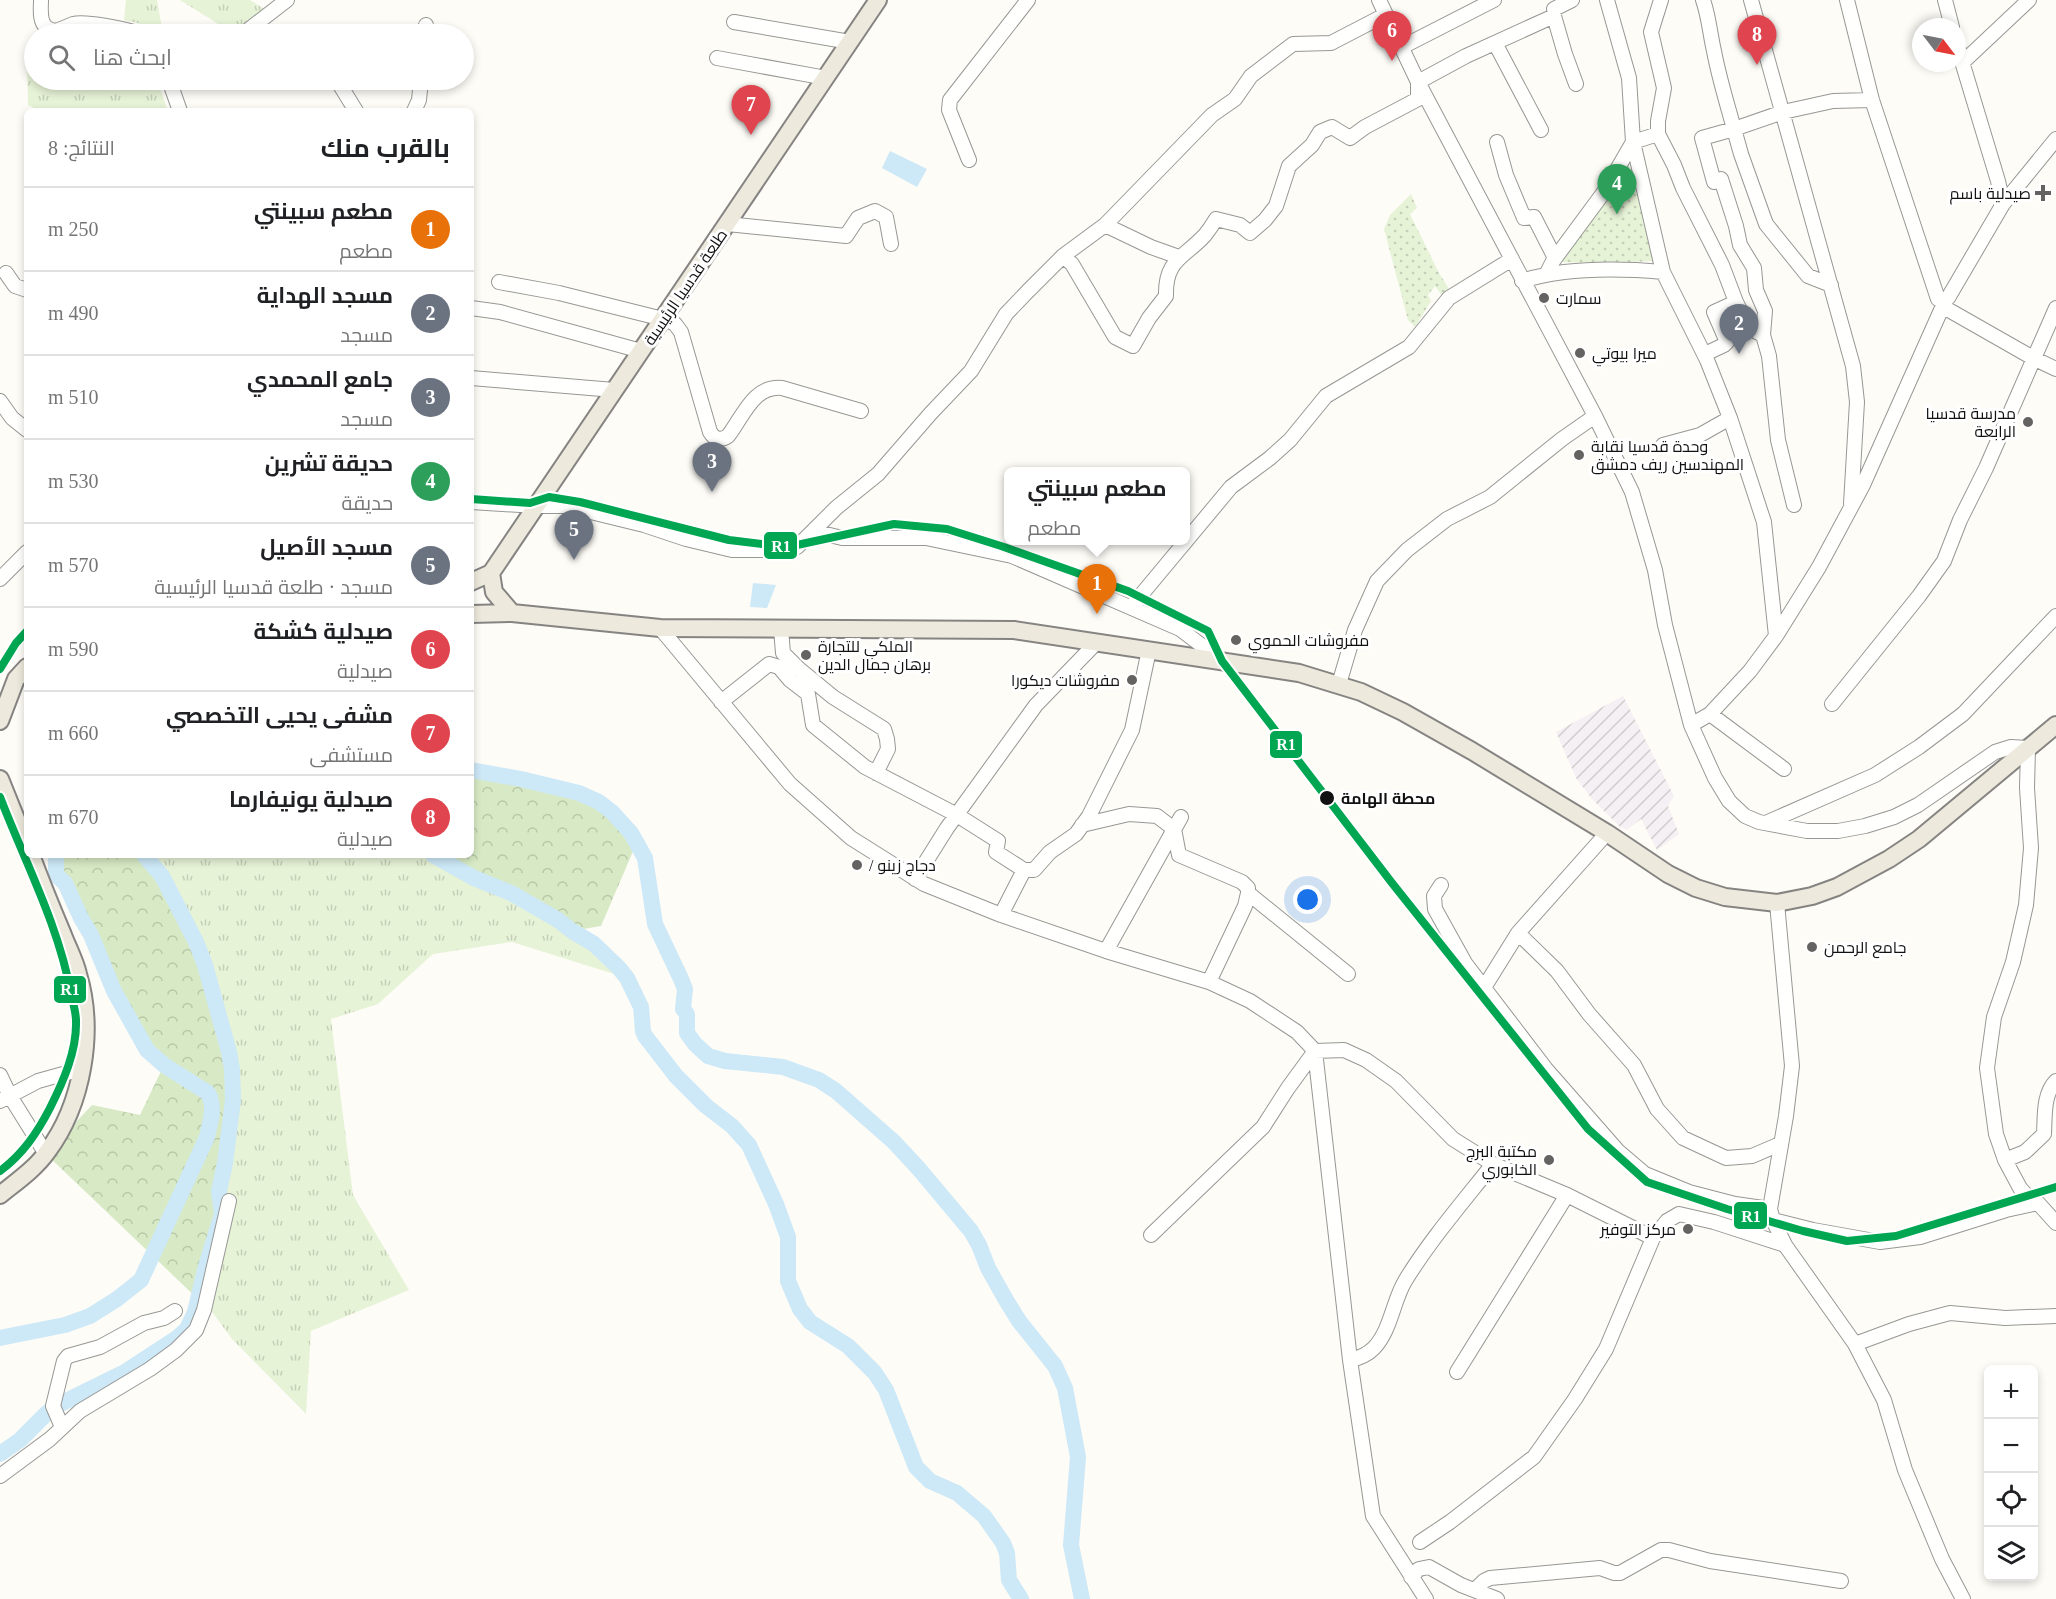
<!DOCTYPE html>
<html lang="ar">
<head>
<meta charset="utf-8">
<style>
  body { margin:0; font-family:"Times New Roman",Cairo,serif; background:#f2f2f2; color:#202124; direction:rtl }
  .controls { position:absolute; right:18px; bottom:18px; display:grid; overflow:hidden; border-radius:9px; box-shadow:0 3px 9px #0003 }
  .controls button { width:54px; height:54px; display:grid; place-items:center; padding:0; border:0; border-bottom:2px solid #e0e0e0; background:#fff; color:#202124; font:30px sans-serif }
  .compass { position:absolute; left:1912px; top:18px; width:54px; height:54px; border-radius:50%; background:#fff; box-shadow:0 3px 9px #0003; rotate:122deg }
  .you { position:absolute; left:1308px; top:900px; width:21px; height:21px; margin:-15px; border:4px solid #fff; border-radius:50%; background:#1a73e8; box-shadow:0 0 0 9px #1a73e833 }
  .badge { display:grid; place-items:center; width:39px; height:39px; border-radius:50%; background:#646362; color:#fff; font-size:20px; font-weight:700 }
  .pin { position:absolute; translate:-50% -50px; filter:drop-shadow(0 2px 3px #0008) }
  .pin::after { content:''; position:absolute; top:32px; width:21px; height:18px; background:inherit; clip-path:polygon(0 0,100% 0,50% 100%) }
  .popup { position:absolute; left:1004px; top:467px; width:186px; height:78px; box-sizing:border-box; display:grid; place-content:center; border-radius:9px; background:#fff; filter:drop-shadow(0 2px 4px #0005); font-size:20px; white-space:nowrap; color:#757577 }
  .popup b { font-size:22px; color:#202124 }
  .popup::after { content:''; position:absolute; left:50%; top:100%; margin-left:-12px; border:12px solid transparent; border-top-color:#fff }
  .list { margin:0; padding:0; list-style:none }
  h2 { display:flex; justify-content:space-between; align-items:center; height:78px; margin:0; padding:0 24px; font-size:26px }
  h2 small { font-size:20px; font-weight:400; color:#757577 }
  .list li { display:grid; grid-template-columns:39px 1fr auto; gap:18px; align-items:center; box-sizing:border-box; height:84px; padding:0 24px; border-top:2px solid #e0e0e0 }
  .list b { display:block; font-size:22px; white-space:nowrap }
  .list p { margin:0; font-size:20px; white-space:nowrap; color:#757577 }
  .list em { font-size:20px; font-style:normal; color:#757577 }
  .icon { flex:none; width:33px; height:33px; fill:none; stroke:currentColor; stroke-width:2; stroke-linecap:round; stroke-linejoin:round }
  .map { position:relative; flex:none; width:2056px; height:1599px; overflow:hidden; direction:ltr }
  .search { position:absolute; background:#fff; box-shadow:0 3px 9px #0003; left:24px; top:24px; width:450px; height:66px; display:flex; align-items:center; gap:15px; box-sizing:border-box; padding:0 21px; border-radius:33px; color:#757577; font-size:22px }
  .panel { position:absolute; background:#fff; box-shadow:0 3px 9px #0003; left:24px; top:108px; width:450px; height:750px; border-radius:9px; direction:rtl }
  .map>svg:first-child { display:block }
</style>
</head>
<body>
<div class="map">
<svg width="2056" height="1599" viewBox="0 0 2056 1599">
  <defs>
    <pattern id="industrial-furrows" width="10" height="10" patternUnits="userSpaceOnUse" patternTransform="scale(1.5)"><rect width="10" height="10" fill="#f5f0f3"/><path d="M-1 1l2-2M0 10L10 0M9 11l2-2" fill="none" stroke="#d1cdcf"/></pattern>
    <pattern id="grass-tufts" width="24" height="20" patternUnits="userSpaceOnUse" patternTransform="scale(1.5)"><rect width="24" height="20" fill="#e7f3d7"/><path d="M3 7l-1-3M5 7V3M7 7l1-3M15 17l-1-3M17 17v-4M19 17l1-3" fill="none" stroke="#c5cfb8"/></pattern>
    <pattern id="forest-crowns" width="20" height="18" patternUnits="userSpaceOnUse" patternTransform="scale(1.5)"><rect width="20" height="18" fill="#d8eac5"/><path d="M2 6a3 3 0 1 1 6 0M12 15a3 3 0 1 1 6 0" fill="none" stroke="#b8c8a8"/></pattern>
    <pattern id="park-dots" width="8" height="8" patternUnits="userSpaceOnUse" patternTransform="scale(1.5)"><rect width="8" height="8" fill="#e7f3d7"/><path d="M2 2h.1M6 6h.1" fill="none" stroke="#c5cfb8" stroke-width="1.8" stroke-linecap="round"/></pattern>
  </defs>
  <rect width="100%" height="100%" fill="#fdfcf7"/>
  <path fill="url(#industrial-furrows)" d="M 1623,696 L 1674,796 L 1668,806 L 1679,834 L 1657,850 L 1641,819 L 1627,830 L 1620,827 L 1592,799 L 1576,778 L 1556,732 Z"/>
  <path fill="url(#grass-tufts)" d="M 126,0 L 157,0 L 163,34 L 150,34 L 138,23 L 124,20 Z
    M 180,0 L 250,0 L 266,10 L 234,34 Z
    M 34,49 L 34,80 L 157,80 L 168,111 L 40,111 L 28,105 L 27,58 Z
    M 144,855 L 427,855 L 474,878 L 579,935 L 627,978 L 512,942 L 433,954 L 378,1004 L 331,1019 L 353,1195 L 409,1290 L 311,1331 L 306,1414 L 232,1339 L 199,1294 L 222,1214 L 219,1191 L 225,1163 L 233,1085 L 225,1036 L 196,942 L 154,865 Z"/>
  <path fill="url(#forest-crowns)" d="M 471,771 C 512,778 582,785 613,813 C 622,821 629,832 637,842 L 601,926 L 572,931 L 529,904 L 431,855 L 471,855 Z
    M 55,855 L 144,855 L 169,891 L 210,982 L 233,1085 L 219,1191 L 223,1227 L 201,1302 L 46,1154 L 92,1105 L 140,1115 L 164,1065 L 147,1050 L 114,991 L 81,918 L 56,875 Z"/>
  <path fill="url(#park-dots)" d="M 1628,162 L 1656,261 L 1602,263 L 1558,262 Z
    M 1411,194 L 1417,208 L 1410,214 L 1439,273 L 1451,292 L 1443,297 L 1435,286 L 1428,295 L 1431,301 L 1415,327 L 1408,320 L 1384,229 L 1390,215 Z"/>
  <path fill="#cde8f7" d="M 890,151 L 927,169 L 917,187 L 882,168 Z
    M 753,583 L 776,585 L 767,608 L 750,607 Z"/>
  <g fill="none" stroke-linecap="round" stroke-linejoin="round">
    <path stroke="#cde8f7" stroke-width="16" d="M 471,770 L 521,779 L 579,793 L 599,802 L 612,812 L 631,833 L 645,858 L 655,924 L 681,979 L 685,989 L 683,1009 L 687,1014 L 687,1033 L 695,1044 L 708,1056 L 725,1061 L 783,1067 L 819,1080 L 836,1091 L 894,1142 L 919,1169 L 971,1231 L 979,1245 L 988,1268 L 1006,1300 L 1019,1321 L 1055,1366 L 1065,1388 L 1078,1457 L 1071,1545 L 1082,1599
      M 433,855 L 474,878 L 511,893 L 558,920 L 572,931 L 594,944 L 619,968 L 627,978 L 641,1007 L 643,1031 L 645,1036 L 676,1076 L 706,1106 L 732,1126 L 749,1145 L 776,1204 L 788,1237 L 788,1281 L 800,1309 L 810,1322 L 848,1346 L 875,1373 L 886,1390 L 916,1467 L 930,1481 L 957,1493 L 984,1516 L 1003,1543 L 1007,1553 L 1009,1580 L 1021,1599
      M 0,1338 L 65,1325 L 90,1316 L 117,1299 L 141,1280 L 207,1137 C 210,1122 216,1107 208,1093 L 164,1065 L 147,1050 L 114,991 L 91,935 L 81,918 L 65,883 L 56,875 L 56,855
      M 0,1454 L 20,1440 L 47,1413 L 58,1405 L 125,1372 L 177,1338 L 187,1329 L 195,1312 L 206,1266 L 222,1214 L 219,1191 L 225,1163 L 233,1100 L 232,1069 L 229,1052 L 205,965 L 196,942 L 162,876 L 144,855"/>
    <defs>
      <path id="minor" d="M 41,0 C 41,8 39,21 46,27 C 55,35 64,27 73,24 C 86,21 126,29 139,34
        M 1379,0 L 1418,82 L 1595,416 L 1632,492 L 1655,570 L 1665,625 L 1691,725 L 1710,714 L 1750,671 L 1776,636 L 1819,567 L 1863,485 L 1941,310
        M 1607,0 L 1629,78 L 1633,142 L 1663,272 L 1707,360 L 1730,418 L 1764,522 L 1776,636
        M 1703,0 C 1709,17 1710,34 1714,51 C 1719,78 1727,103 1734,129 L 1702,138 L 1714,182 L 1721,179 L 1736,226 L 1740,245 L 1754,268 L 1756,290 L 1765,311 L 1763,335
        M 1751,0 L 1853,366 L 1857,402 L 1851,504
        M 1847,0 L 1872,100 L 1938,299
        M 1945,0 L 1952,27
        M 1554,9 L 1572,0
        M 734,22 L 850,42
        M 243,34 L 287,0
        M 425,34 L 426,25
        M 1495,43 L 1541,130
        M 1402,47 L 1494,0
        M 717,58 L 826,78
        M 1962,63 L 2029,0
        M 169,80 L 180,111
        M 334,80 L 340,85 L 356,111
        M 414,111 L 419,100 L 421,80
        M 1658,134 L 1674,165 L 1683,188 L 1722,265 L 1736,302 L 1749,328 L 1763,335 L 1769,356 L 1778,440 L 1794,505
        M 1497,142 L 1506,175 L 1524,218 L 1534,217 L 1555,258
        M 969,160 L 949,110 L 950,100 L 1028,0
        M 2003,204 L 2056,139
        M 727,224 L 846,236 L 858,218 L 875,211 L 886,217 L 891,244
        M 1105,225 L 1151,247 L 1179,257
        M 1063,256 L 1072,264 L 1115,337 L 1133,346 L 1149,318 L 1166,296 C 1165,259 1184,258 1205,235 C 1209,230 1213,224 1216,219 L 1240,225 L 1250,233 L 1265,220 L 1276,206 L 1289,166 L 1312,145 L 1320,132 L 1332,127 L 1350,138 L 1365,127 L 1418,99 L 1418,82 L 1466,56 L 1554,16 L 1565,54 L 1576,84
        M 6,273 L 15,286 L 27,290
        M 1547,273 L 1553,261 L 1604,192 L 1633,142 L 1658,134 L 1658,121 L 1664,88 L 1651,32 L 1661,0
        M 1522,281 C 1566,267 1617,268 1663,272
        M 499,282 L 559,293 L 667,320 L 675,324 L 681,332 L 710,432 C 714,439 721,441 728,436 C 743,417 753,385 782,388 L 861,411
        M 1831,285 L 1808,276 L 1766,224 L 1741,154 L 1734,129 L 1783,112 L 1833,101 L 1872,100
        M 1948,298 L 2003,204 L 1998,181 L 1957,45
        M 471,308 L 500,312 L 641,351
        M 1947,309 L 2033,358 L 2056,369
        M 1705,354 L 1724,345 L 1727,342 L 1714,312 L 1736,302
        M 471,378 L 614,390
        M 0,401 L 12,418 L 27,430
        M 1663,445 L 1700,435 L 1730,418
        M 471,502 L 536,506 L 566,506 L 644,525 L 686,539 L 732,550 L 767,550 L 797,547 L 813,531 L 842,538 L 926,538 L 1012,556 L 1180,629 L 1222,661
        M 813,531 L 836,508 L 878,474 L 931,413 L 971,371 L 1006,314 L 1028,291 L 1063,256 L 1105,225 L 1212,115 L 1235,99 L 1251,76 L 1293,44 L 1331,43 L 1385,15
        M 0,579 L 27,552
        M 1131,607 L 1231,487 L 1270,458 L 1290,440 L 1326,396 L 1409,347 L 1449,298 L 1512,259
        M 660,628 L 790,784 L 851,838 L 924,884 L 1001,915 L 1106,951 L 1209,982 L 1250,1001 L 1297,1032 L 1315,1051 L 1350,1360 L 1373,1516 L 1426,1599
        M 781,629 L 783,653 L 799,669 L 833,697 L 884,729 L 887,739 L 888,749 L 876,773
        M 1339,684 L 1355,630 L 1377,581 L 1407,550 L 1447,519 L 1490,497 L 1562,439 L 1595,416
        M 721,702 L 769,664 L 779,667 L 790,680 L 808,694 L 813,725 L 865,767 L 957,815 L 998,841 L 996,852 L 1024,870
        M 1832,704 L 1919,596 L 1944,561 L 1960,520 L 1986,468 L 2056,308
        M 1710,714 L 1784,769
        M 1691,725 L 1715,778 L 1729,801 L 1745,816 L 1759,822 L 1807,831 L 1838,831 L 1865,826 L 1894,817 L 1918,805 L 1995,752 L 2011,747 L 2028,748 L 2027,788 L 2031,848 L 2026,905 L 2013,962 L 1994,1017 L 1987,1068 L 1996,1134 L 2005,1160 L 2020,1188 L 2028,1197 L 2038,1203 L 2056,1223
        M 1768,822 L 1875,775 L 1919,747 L 1963,714 L 2056,616
        M 1082,825 L 1129,814 L 1157,816 L 1174,829 L 1179,855 L 1242,882 L 1248,888 L 1248,893
        M 1607,833 L 1518,933 L 1557,971 L 1589,1014 L 1634,1065 L 1657,1109 L 1683,1138 L 1726,1158 L 1752,1156 L 1780,1144
        M 915,879 L 947,828 L 1036,705 L 1097,642
        M 1441,885 L 1434,896 L 1435,909 L 1465,963 L 1546,1069 L 1618,1151 L 1645,1174 L 1689,1192 L 1735,1204 L 1770,1209
        M 1777,903 L 1792,1066 L 1786,1116 L 1770,1209 L 1773,1220 L 1785,1245
        M 1001,915 L 1024,870 L 1034,870 L 1050,852 L 1076,834 L 1089,816 L 1132,730 L 1149,650
        M 1106,951 L 1181,817
        M 1209,982 L 1245,906 L 1248,893 L 1348,974
        M 1485,986 L 1518,933
        M 0,1075 L 10,1096 L 46,1154
        M 0,1101 L 38,1081 L 81,1069
        M 2005,1160 L 2025,1152 L 2044,1134 C 2045,1117 2043,1094 2056,1081
        M 1773,1220 L 1813,1230 L 1880,1242 L 1920,1237 L 2006,1210 L 2038,1203
        M 1151,1235 L 1263,1127 L 1288,1088 L 1315,1051 L 1344,1050 L 1366,1060 L 1396,1081 L 1453,1139 L 1493,1164 L 1567,1195 L 1653,1238
        M 1855,1344 L 1909,1324 L 1950,1313 L 2005,1318 L 2056,1316
        M 1350,1360 C 1360,1358 1367,1355 1374,1348 C 1391,1330 1393,1301 1405,1281 C 1430,1240 1463,1202 1493,1164
        M 1457,1372 L 1567,1195
        M 62,1427 L 53,1406 L 64,1361 L 68,1356 L 100,1347 L 144,1323 L 164,1318 L 175,1311
        M 0,1476 L 50,1439 L 80,1411 L 150,1369 L 176,1350 L 196,1330 L 204,1310 L 229,1201
        M 1420,1542 L 1450,1522 L 1534,1457 L 1575,1399 L 1606,1349 L 1653,1238 L 1667,1221 L 1679,1214 L 1714,1222 L 1785,1245 L 1855,1344 L 1884,1400 L 1905,1470 L 1942,1559 L 1963,1599
        M 1411,1577 L 1419,1569 L 1429,1567 L 1461,1585 L 1497,1599
        M 1476,1589 L 1484,1581 L 1490,1578 L 1600,1568 L 1614,1573 L 1620,1573 L 1661,1550 L 1669,1550 L 1710,1561 L 1841,1581"/>
      <path id="major" d="M 491,573 L 494,592 L 512,613
        M 471,582 L 491,573 L 878,0
        M 471,614 L 512,613 L 660,628 L 1014,630 L 1299,673 L 1361,692 L 1403,712 L 1472,751 L 1607,833 L 1668,874 L 1696,888 L 1725,897 L 1777,903 L 1812,896 L 1837,887 L 1889,859 L 1919,839 L 2056,725
        M 0,721 L 16,679 L 27,667
        M 0,779 L 27,846
        M 0,1195 C 16,1182 35,1169 47,1152 C 83,1104 95,1031 78,974 C 75,961 68,948 63,935 C 52,909 41,882 31,855"/>
    </defs>
    <use href="#minor" stroke="#979795" stroke-width="16"/>
    <use href="#major" stroke="#858482" stroke-width="20"/>
    <use href="#minor" stroke="#fffffe" stroke-width="14"/>
    <use href="#major" stroke="#ede9dc" stroke-width="16"/>
    <defs>
      <path id="rail-1" d="M 471,499 L 530,503 L 549,497 L 580,502 L 729,540 L 778,546 L 797,545 L 894,524 L 947,529 L 1001,546 L 1128,591 L 1208,631 L 1222,661 L 1392,883 L 1588,1129 L 1647,1182 L 1727,1209 L 1803,1231 L 1847,1241 L 1896,1236 L 2056,1187
        M 0,669 L 16,643 L 27,631
        M 0,797 C 25,862 59,926 71,994 C 73,1003 76,1012 76,1021 C 77,1051 63,1082 50,1108 C 37,1133 23,1154 0,1171"/>
    </defs>
    <use href="#rail-1" stroke="#fff" stroke-width="12"/>
    <use href="#rail-1" stroke="#00a651" stroke-width="8"/>
  </g>
  <g fill="#646362" stroke="#fff" stroke-width="2">
    <path d="M2040 184h6v6h6v6h-6v6h-6v-6h-6v-6h6z"/>
    <circle cx="1544" cy="298" r="6"/>
    <circle cx="1580" cy="353" r="6"/>
    <circle cx="2028" cy="422" r="6"/>
    <circle cx="1579" cy="455" r="6"/>
    <circle cx="1236" cy="640" r="6"/>
    <circle cx="806" cy="655" r="6"/>
    <circle cx="1132" cy="680" r="6"/>
    <circle cx="857" cy="865" r="6"/>
    <circle cx="1812" cy="947" r="6"/>
    <circle cx="1549" cy="1160" r="6"/>
    <circle cx="1688" cy="1229" r="6"/>
  </g>
  <circle fill="#111" stroke="#fff" stroke-width="2" cx="1327" cy="798" r="8"/>
  <g text-anchor="middle" stroke-width="6" stroke-linejoin="round" paint-order="stroke">
    <g font-size="16" fill="#111" stroke="#fff" text-anchor="start">
      <text x="2031" y="199" text-anchor="end">صيدلية باسم</text>
      <text x="1556" y="304">سمارت</text>
      <text x="1592" y="359">ميرا بيوتي</text>
      <text x="2016" y="419" text-anchor="end">مدرسة قدسيا<tspan x="2016" dy="18">الرابعة</tspan></text>
      <text x="1591" y="452">وحدة قدسيا نقابة<tspan x="1591" dy="18">المهندسين ريف دمشق</tspan></text>
      <text x="1248" y="646">مفروشات الحموي</text>
      <text x="818" y="652">الملكي للتجارة<tspan x="818" dy="18">برهان جمال الدين</tspan></text>
      <text x="1120" y="686" text-anchor="end">مفروشات ديكورا</text>
      <text x="869" y="871">/ دجاج زينو</text>
      <text x="1824" y="953">جامع الرحمن</text>
      <text x="1537" y="1157" text-anchor="end">مكتبة البرج<tspan x="1537" dy="18">الخابوري</tspan></text>
      <text x="1676" y="1235" text-anchor="end">مركز التوفير</text>
    </g>
    <g font-size="16" fill="#111" stroke="#fff">
      <text transform="translate(685 287) rotate(-56)" y="6">طلعة قدسيا الرئيسية</text>
    </g>
    <g font-size="16" font-weight="bold" fill="#111" stroke="#fff" text-anchor="start">
      <text x="1341" y="804">محطة الهامة</text>
    </g>
  </g>
  <g stroke="#fff" stroke-width="2">
    <rect x="763" y="531" width="35" height="29" rx="6" fill="#00a651"/>
    <rect x="1269" y="730" width="34" height="29" rx="6" fill="#00a651"/>
    <rect x="53" y="975" width="34" height="29" rx="6" fill="#00a651"/>
    <rect x="1733" y="1201" width="35" height="29" rx="6" fill="#00a651"/>
  </g>
  <g font-size="16" text-anchor="middle" font-weight="bold" fill="#fff">
    <text x="781" y="552">R1</text>
    <text x="1286" y="750">R1</text>
    <text x="70" y="995">R1</text>
    <text x="1751" y="1222">R1</text>
  </g>
</svg>
<div class="controls">
<button>+</button>
<button>−</button>
<button><svg class="icon" aria-label="locate" viewBox="0 0 24 24"><circle cx="12" cy="12" r="6"/><path d="M12 2v4M12 18v4M2 12h4M18 12h4"/></svg></button>
<button><svg class="icon" aria-label="layers" viewBox="0 0 24 24"><path d="M12 4l9 5-9 5-9-5zM3 14l9 5 9-5"/></svg></button>
</div>
<svg class="compass" viewBox="-18 -18 36 36"><path d="M0-13l5 13h-10z" fill="#e53935"/><path d="M0 13l5-13h-10z" fill="#757577"/></svg>
<div class="you"></div>
<div class="pin badge" style="left:1097px;top:614px;background:#e8710a">1</div>
<div class="popup"><b>مطعم سبينتي</b>مطعم</div>
<div class="pin badge" style="left:1739px;top:354px;background:#6b7280">2</div>
<div class="pin badge" style="left:712px;top:492px;background:#6b7280">3</div>
<div class="pin badge" style="left:1617px;top:214px;background:#2e9e5b">4</div>
<div class="pin badge" style="left:574px;top:560px;background:#6b7280">5</div>
<div class="pin badge" style="left:1392px;top:61px;background:#e0444e">6</div>
<div class="pin badge" style="left:751px;top:135px;background:#e0444e">7</div>
<div class="pin badge" style="left:1757px;top:65px;background:#e0444e">8</div>
<div class="search"><svg class="icon" aria-label="search" viewBox="0 0 24 24"><circle cx="10" cy="10" r="6"/><path d="M15 15l6 6"/></svg>ابحث هنا</div>
<section class="panel">
<h2>بالقرب منك<small>النتائج: 8</small></h2>
<ul class="list">
<li><span class="badge" style="background:#e8710a">1</span><div><b>مطعم سبينتي</b><p>مطعم</p></div><em>250 m</em></li>
<li><span class="badge" style="background:#6b7280">2</span><div><b>مسجد الهداية</b><p>مسجد</p></div><em>490 m</em></li>
<li><span class="badge" style="background:#6b7280">3</span><div><b>جامع المحمدي</b><p>مسجد</p></div><em>510 m</em></li>
<li><span class="badge" style="background:#2e9e5b">4</span><div><b>حديقة تشرين</b><p>حديقة</p></div><em>530 m</em></li>
<li><span class="badge" style="background:#6b7280">5</span><div><b>مسجد الأصيل</b><p>مسجد · طلعة قدسيا الرئيسية</p></div><em>570 m</em></li>
<li><span class="badge" style="background:#e0444e">6</span><div><b>صيدلية كشكة</b><p>صيدلية</p></div><em>590 m</em></li>
<li><span class="badge" style="background:#e0444e">7</span><div><b>مشفى يحيى التخصصي</b><p>مستشفى</p></div><em>660 m</em></li>
<li><span class="badge" style="background:#e0444e">8</span><div><b>صيدلية يونيفارما</b><p>صيدلية</p></div><em>670 m</em></li>
</ul>
</section>
</div>
</body>
</html>
